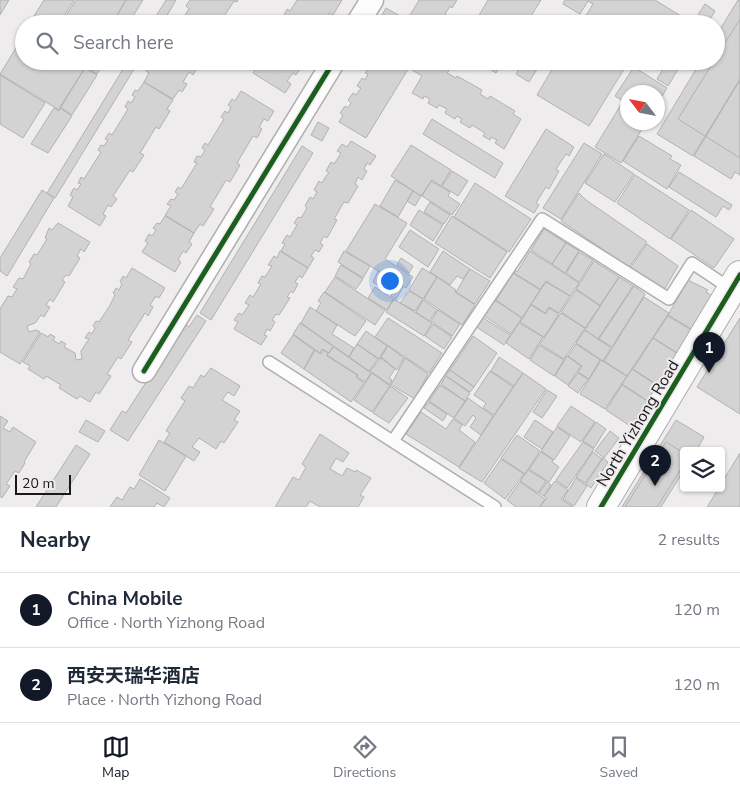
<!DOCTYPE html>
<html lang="en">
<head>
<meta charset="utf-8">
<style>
  body { margin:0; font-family:"Nunito Sans","Noto Sans SC",sans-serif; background:#f2f2f3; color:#1f2937 }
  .controls { position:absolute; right:15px; bottom:15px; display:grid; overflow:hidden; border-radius:5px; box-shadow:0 1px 4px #0004 }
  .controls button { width:45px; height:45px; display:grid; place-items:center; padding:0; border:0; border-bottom:1px solid #e0e1e3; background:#fff; color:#1f2937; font:25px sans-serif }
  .compass { position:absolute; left:620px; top:85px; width:45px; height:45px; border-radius:50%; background:#fff; box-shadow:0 1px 4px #0004; rotate:302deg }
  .scale { position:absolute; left:15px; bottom:12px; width:56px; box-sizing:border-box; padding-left:5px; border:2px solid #1a1919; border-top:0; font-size:14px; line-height:18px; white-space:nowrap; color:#1a1919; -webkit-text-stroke:4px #efebed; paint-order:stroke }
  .you { position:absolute; left:389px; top:280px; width:18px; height:18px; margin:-12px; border:4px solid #fff; border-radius:50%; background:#1a73e8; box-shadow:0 0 0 8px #1a73e833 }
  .badge { display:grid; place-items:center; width:32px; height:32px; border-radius:50%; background:#111827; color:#fff; font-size:16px; font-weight:700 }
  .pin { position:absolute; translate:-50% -41px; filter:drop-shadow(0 1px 2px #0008) }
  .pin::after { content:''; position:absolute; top:26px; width:18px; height:15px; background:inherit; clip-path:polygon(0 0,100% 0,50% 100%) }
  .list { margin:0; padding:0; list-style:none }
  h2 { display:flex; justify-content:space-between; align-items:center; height:65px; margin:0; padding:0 20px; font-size:21px }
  h2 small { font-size:16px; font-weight:400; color:#747a83 }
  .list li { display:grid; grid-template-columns:32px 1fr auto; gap:15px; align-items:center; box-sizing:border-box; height:75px; padding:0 20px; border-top:1px solid #e0e1e3 }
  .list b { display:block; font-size:19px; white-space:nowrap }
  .list p { margin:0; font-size:16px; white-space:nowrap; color:#747a83 }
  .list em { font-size:16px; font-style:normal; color:#747a83 }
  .icon { flex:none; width:28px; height:28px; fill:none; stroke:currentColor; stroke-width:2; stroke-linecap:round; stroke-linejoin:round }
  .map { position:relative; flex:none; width:740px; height:507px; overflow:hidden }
  .search { position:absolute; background:#fff; box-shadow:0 1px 4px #0004; left:15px; right:15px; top:15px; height:55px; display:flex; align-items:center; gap:12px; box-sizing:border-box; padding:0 18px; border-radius:28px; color:#747a83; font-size:19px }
  .sheet { height:215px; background:#fff }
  nav { display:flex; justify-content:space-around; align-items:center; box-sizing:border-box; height:70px; border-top:1px solid #e0e1e3; background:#fff; font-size:14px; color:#747a83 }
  nav a { display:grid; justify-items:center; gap:2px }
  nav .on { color:#111827 }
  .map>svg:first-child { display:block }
</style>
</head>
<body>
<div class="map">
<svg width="740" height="507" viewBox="0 0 740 507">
  <rect width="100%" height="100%" fill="#eeeced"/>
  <path fill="#d3d3d3" stroke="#b2b2b3" d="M 0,0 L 9,0 L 0,15 Z
    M 44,0 L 74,0 L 59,24 L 47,24 L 34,16 Z
    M 76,0 L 126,0 L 112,24 L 61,24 Z
    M 126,0 L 143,0 L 128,24 L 112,24 Z
    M 166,0 L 176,0 L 162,24 L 151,24 Z
    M 190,0 L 238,0 L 237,2 L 234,1 L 223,18 L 226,19 L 224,24 L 175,24 L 180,16 L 183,18 L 189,9 L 186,6 Z
    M 297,0 L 342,0 L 333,15 L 329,13 L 322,24 L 278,24 L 280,22 L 283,24 L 287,17 L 284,15 L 287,9 L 290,11 Z
    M 419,0 L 457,0 L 452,8 L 450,6 L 445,14 L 447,16 L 443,22 L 440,21 L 438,24 L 410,24 L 406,22 Z
    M 488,0 L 541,0 L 526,24 L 484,24 L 477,19 Z
    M 565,0 L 655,0 L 684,18 L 681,24 L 581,24 L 593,4 L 588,1 L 580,14 L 563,4 Z
    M 738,0 L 740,0 L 740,79 L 693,156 L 657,134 L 701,61 L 716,61 L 716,36 Z
    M 705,4 L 715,11 L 707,24 L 692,24 Z
    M 386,8 L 400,16 L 395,24 L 382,15 Z
    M 740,19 L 740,158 L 678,119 L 714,61 L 716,61 L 716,57 Z
    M 24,35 L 24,61 L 89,61 L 59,110 L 0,74 Z
    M 89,61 L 102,61 L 104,63 L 97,74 L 85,67 Z
    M 128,61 L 139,61 L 55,198 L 47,193 Z
    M 156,61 L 193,61 L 199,65 L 193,75 L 189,72 L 183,82 L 187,84 L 182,92 L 179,90 L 173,99 L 144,82 L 149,73 L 146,71 L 150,65 L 153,67 Z
    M 256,61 L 300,61 L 298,64 L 302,66 L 296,75 L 293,73 L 287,81 L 291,84 L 285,93 L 253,73 L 258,64 L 255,62 Z
    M 372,61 L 413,61 L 366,138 L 339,122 L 343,115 L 340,113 L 345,106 L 348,108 L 351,103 L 348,100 L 353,93 L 356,95 L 361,88 L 357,86 L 362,78 L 365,80 L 368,74 L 365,73 L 370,66 L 373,67 L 375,63 Z
    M 413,61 L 427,61 L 438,68 L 440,65 L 449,70 L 447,73 L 456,78 L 457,76 L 482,90 L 480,94 L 488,99 L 490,96 L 515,111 L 513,114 L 521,119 L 504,149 L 495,143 L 497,140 L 491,137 L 490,140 L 483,136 L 485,133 L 472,125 L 470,128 L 460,122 L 462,119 L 457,116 L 455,119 L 445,113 L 447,109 L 439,105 L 437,108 L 428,103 L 430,99 L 424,96 L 423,99 L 412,93 L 422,76 L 412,70 L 414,67 L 411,65 Z
    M 477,61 L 503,61 L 496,73 Z
    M 524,61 L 538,61 L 541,63 L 529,82 L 516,74 Z
    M 557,61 L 629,61 L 589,126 L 537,95 Z
    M 668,61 L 683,61 L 668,86 L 657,79 Z
    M 634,67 L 667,88 L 658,103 L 658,92 L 628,92 L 628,112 L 619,107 L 623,101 L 615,96 Z
    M 85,68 L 97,75 L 72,115 L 60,107 Z
    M 0,75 L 45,103 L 23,138 L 0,124 Z
    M 740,80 L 740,175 L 735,172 L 731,179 L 694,156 Z
    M 144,82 L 173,100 L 167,109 L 170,111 L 159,129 L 156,127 L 140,153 L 144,155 L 133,172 L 130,170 L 113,196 L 117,199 L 111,207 L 108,205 L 103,214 L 106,216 L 100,226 L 68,206 L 73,197 L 70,195 L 74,188 L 77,190 L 81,184 L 78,183 L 81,177 L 84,179 L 101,152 L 98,150 L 101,145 L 104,146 L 108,140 L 105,139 L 109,133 L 112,135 L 128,109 L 125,107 L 128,101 L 131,103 L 135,97 L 132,95 L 135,90 L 138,91 Z
    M 241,91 L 274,111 L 268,121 L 264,119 L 259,127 L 262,129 L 257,138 L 253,136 L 237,163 L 240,165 L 230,182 L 226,180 L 210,207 L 214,209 L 203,226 L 200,224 L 194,233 L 165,215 L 171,206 L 167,204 L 171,199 L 174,200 L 178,194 L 175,192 L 178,187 L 181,189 L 197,163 L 194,162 L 197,156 L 201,157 L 205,150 L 202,148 L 205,143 L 208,145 L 224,119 L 221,117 L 225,111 L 228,113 L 231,107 L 228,105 L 232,99 L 235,101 Z
    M 54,108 L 59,111 L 60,108 L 72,116 L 48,153 L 31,144 Z
    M 619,108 L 628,113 L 628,122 L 643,122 L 645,124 L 621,163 L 595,147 Z
    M 432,119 L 503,163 L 495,178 L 423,134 Z
    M 318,122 L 329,128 L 322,141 L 311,135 Z
    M 546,129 L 574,147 L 569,156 L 566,154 L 556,169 L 559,171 L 549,189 L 546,187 L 536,203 L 539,205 L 534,213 L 505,196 Z
    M 639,136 L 672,156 L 670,159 L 681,165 L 667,189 L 623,161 Z
    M 351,141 L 376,156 L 370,165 L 367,163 L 364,169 L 367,171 L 362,180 L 358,177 L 355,184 L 358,186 L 348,203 L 344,202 L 334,219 L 337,220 L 327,238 L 324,236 L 320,243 L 323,245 L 319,252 L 315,250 L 311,256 L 314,258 L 308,268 L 281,251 L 285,244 L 282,243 L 287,235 L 290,237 L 297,225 L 294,223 L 298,217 L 301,218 L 307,208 L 305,206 L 310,197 L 313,199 L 317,192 L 314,190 L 319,181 L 322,183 L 326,176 L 329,173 L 326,171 L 331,162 L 334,164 L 338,158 L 341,153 L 337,151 L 342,144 L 347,147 Z
    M 584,143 L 602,154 L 561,219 L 543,208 Z
    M 411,145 L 451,170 L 441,186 L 432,180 L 421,196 L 391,176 Z
    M 302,146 L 313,153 L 211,320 L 200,313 Z
    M 604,154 L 634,174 L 615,202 L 585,183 Z
    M 452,171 L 468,181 L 458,196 L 442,186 Z
    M 679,172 L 732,205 L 729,210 L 723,206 L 716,217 L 669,187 Z
    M 635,175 L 689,210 L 670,239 L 617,203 Z
    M 395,180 L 413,191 L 398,217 L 380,206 Z
    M 431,181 L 450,192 L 448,196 L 460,204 L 452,215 L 422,196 Z
    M 475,183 L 531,219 L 509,252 L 454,217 Z
    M 42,190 L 54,198 L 7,276 L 0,271 L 0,258 Z
    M 413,191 L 421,196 L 415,206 L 407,201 Z
    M 579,193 L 586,200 L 647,242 L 629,267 L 561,221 Z
    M 430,202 L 450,215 L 444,224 L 424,212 Z
    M 375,204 L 407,223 L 385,259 L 413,277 L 406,288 L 346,251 Z
    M 419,210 L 443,225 L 433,241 L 410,225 Z
    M 691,210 L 734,239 L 714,268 L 671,239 Z
    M 165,216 L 194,233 L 189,242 L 192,244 L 186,253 L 183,251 L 178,260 L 181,262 L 175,272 L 142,252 L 148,243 L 145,241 L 149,234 L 152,236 L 156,230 L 153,228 L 157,223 L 160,224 Z
    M 452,216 L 507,252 L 490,278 L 435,243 Z
    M 58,223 L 90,242 L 84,252 L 81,249 L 78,254 L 77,256 L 80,258 L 69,276 L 66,275 L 62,280 L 65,282 L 53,302 L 50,299 L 46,305 L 50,307 L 44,317 L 41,315 L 35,323 L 27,326 L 29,332 L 36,330 L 40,332 L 20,364 L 0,352 L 0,309 L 8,296 L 12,297 L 17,289 L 13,287 L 19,278 L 23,279 L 31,264 L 29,262 L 34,254 L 37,255 L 47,239 L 45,238 L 49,228 L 52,230 Z
    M 544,229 L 566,243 L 552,264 L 531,250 Z
    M 410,230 L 439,249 L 428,267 L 399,247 Z
    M 566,243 L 579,251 L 565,273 L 552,264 Z
    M 647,244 L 678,266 L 664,290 L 630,268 Z
    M 280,251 L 308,268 L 302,278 L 299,276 L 295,282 L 298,284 L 293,293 L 291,291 L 287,297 L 290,298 L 279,315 L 276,314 L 272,320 L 275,322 L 270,331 L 267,329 L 264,335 L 267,336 L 261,345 L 234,329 L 238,322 L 234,320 L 239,313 L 242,315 L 249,305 L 245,303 L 250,295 L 253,297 L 261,284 L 258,283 L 262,276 L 265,277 L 272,266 L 268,265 L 274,256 L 277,258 Z
    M 344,251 L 370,266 L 363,278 L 338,262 Z
    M 443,251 L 470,269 L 463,279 L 457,276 L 450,285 L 430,272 Z
    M 530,251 L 579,283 L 570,296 L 546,281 L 540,289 L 514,273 L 515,271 L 517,272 Z
    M 579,252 L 593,260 L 579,282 L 566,273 Z
    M 401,258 L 413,266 L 409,273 L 397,265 Z
    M 594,261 L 619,277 L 600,305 L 576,289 Z
    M 341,265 L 363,279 L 356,289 L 335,276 Z
    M 132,268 L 165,288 L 159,298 L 156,296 L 150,305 L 153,307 L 148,316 L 145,313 L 128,340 L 132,342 L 121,359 L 118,357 L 107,374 L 111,376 L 99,394 L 96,392 L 90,402 L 80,396 L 77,399 L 59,388 L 61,385 L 46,376 L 44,379 L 28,369 L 30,366 L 23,362 L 41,333 L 48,337 L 50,334 L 55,337 L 53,340 L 59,344 L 61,341 L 66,344 L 64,347 L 75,353 L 76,360 L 82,359 L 81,351 L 89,339 L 85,338 L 89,332 L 92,334 L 95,328 L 93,326 L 96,321 L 99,322 L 109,307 L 115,295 L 113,293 L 116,288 L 119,290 L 122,284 L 120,282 L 123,276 L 126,278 Z
    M 422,268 L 437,277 L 423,299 L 409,290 Z
    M 470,269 L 490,281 L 475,304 L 456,292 Z
    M 378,271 L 398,284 L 392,294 L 373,282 Z
    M 513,273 L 540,290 L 522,318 L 496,300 Z
    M 335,277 L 385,310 L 375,325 L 325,292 Z
    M 437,277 L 456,290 L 455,292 L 475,305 L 462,325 L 424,299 Z
    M 619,277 L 633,286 L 598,339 L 585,330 Z
    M 688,280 L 708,290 L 706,292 L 714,297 L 693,330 L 668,315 Z
    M 546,282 L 570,296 L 559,313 L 549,307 L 545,313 L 531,304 Z
    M 399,284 L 403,287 L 396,299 L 391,296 Z
    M 634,286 L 645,294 L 612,347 L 599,339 Z
    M 375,287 L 393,299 L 387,310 L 368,298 Z
    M 576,290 L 600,306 L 585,328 L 561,312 Z
    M 409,291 L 423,299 L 415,311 L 400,303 Z
    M 324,292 L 366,321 L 355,336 L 316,311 L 321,303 L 318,301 Z
    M 644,297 L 669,313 L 627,376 L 604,361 Z
    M 394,299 L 432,323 L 424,336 L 386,312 Z
    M 493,299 L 522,318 L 511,334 L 483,315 Z
    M 423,300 L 437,310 L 429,321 L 416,312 Z
    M 531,305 L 546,314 L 549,308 L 559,314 L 544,337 L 520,322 Z
    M 310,307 L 337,325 L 332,334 L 354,348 L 349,357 L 301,323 Z
    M 438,310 L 460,324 L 452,336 L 431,321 Z
    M 561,313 L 585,328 L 564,359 L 540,344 Z
    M 197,315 L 206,321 L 128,441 L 110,430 L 122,411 L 126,413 L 184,324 L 189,327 Z
    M 668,316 L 693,331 L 679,354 L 653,338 Z
    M 482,317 L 510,335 L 504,345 L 475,326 Z
    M 388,318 L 442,353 L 429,373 L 375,337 Z
    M 740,318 L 740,414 L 697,387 Z
    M 300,323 L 333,346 L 329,353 L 322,349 L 320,353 L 293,334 Z
    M 519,323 L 543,337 L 529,359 L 506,343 Z
    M 433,324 L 452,337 L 444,349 L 425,336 Z
    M 585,330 L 611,348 L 603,361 L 576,343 Z
    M 366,331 L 387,346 L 379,359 L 357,344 Z
    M 293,335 L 314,350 L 304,369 L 281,353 Z
    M 473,336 L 497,353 L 474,387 L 450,370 Z
    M 653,338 L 678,354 L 659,386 L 633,369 Z
    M 357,344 L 378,359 L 369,371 L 349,357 Z
    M 576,344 L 600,360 L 589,379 L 578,372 L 582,366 L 568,356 Z
    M 539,345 L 564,360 L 554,376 L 530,360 Z
    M 388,346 L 404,358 L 397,370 L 381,357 Z
    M 334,347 L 371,373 L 365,382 L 357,377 L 358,375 L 327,355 Z
    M 315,350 L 321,354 L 323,350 L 328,353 L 327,356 L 357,375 L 356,377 L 364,383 L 351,402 L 304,369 Z
    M 567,356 L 581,366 L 568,385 L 555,376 Z
    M 499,357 L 523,373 L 514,386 L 491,371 Z
    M 381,358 L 395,369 L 389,378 L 392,380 L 390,385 L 370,371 Z
    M 405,358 L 428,374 L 415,399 L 391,385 Z
    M 601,360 L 627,376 L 605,409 L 580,394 Z
    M 211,368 L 240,386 L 234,396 L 228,392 L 222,400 L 240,411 L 234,420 L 238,422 L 224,443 L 221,441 L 216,449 L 199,438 L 192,447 L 200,452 L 194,461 L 164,442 L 170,433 L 166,431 L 185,401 L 181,398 L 189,386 L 193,388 L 201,375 L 204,377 Z
    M 632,369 L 658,386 L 649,402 L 622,384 Z
    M 450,370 L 474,387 L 470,392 L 446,376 Z
    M 490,371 L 513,387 L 494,415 L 483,408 L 486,403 L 474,395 Z
    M 372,373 L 390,386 L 372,412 L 354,400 Z
    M 523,373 L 546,389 L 482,482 L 459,468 Z
    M 578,373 L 588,379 L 578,393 L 568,386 Z
    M 446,376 L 470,393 L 465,401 L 441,384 Z
    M 440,385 L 465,401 L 454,418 L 429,401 Z
    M 622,385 L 649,402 L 633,428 L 606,410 Z
    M 390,386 L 408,398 L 389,423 L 373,413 Z
    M 547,390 L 557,396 L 542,418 L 533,412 Z
    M 468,398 L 493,416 L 481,435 L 470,427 L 476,418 L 473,415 L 465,426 L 454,418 Z
    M 429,402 L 447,414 L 443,421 L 424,408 Z
    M 571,406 L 595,422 L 581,442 L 557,426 Z
    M 421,412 L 446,429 L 453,419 L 462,425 L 459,430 L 475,442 L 459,467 L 406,434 Z
    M 0,416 L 8,421 L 3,428 L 10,432 L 13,427 L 36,442 L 24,462 L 25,463 L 19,473 L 15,471 L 6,484 L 10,486 L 2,498 L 0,496 Z
    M 86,420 L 105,431 L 98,442 L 79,432 Z
    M 535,420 L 553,432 L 542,449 L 524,437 Z
    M 676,420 L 704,437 L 696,451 L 684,451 L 684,470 L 661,507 L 622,507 Z
    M 596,422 L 606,429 L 594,448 L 583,441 Z
    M 557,427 L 570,436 L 554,460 L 541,451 Z
    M 610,431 L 619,438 L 604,458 L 595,451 Z
    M 320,434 L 349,453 L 343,462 L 336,458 L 330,469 L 342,476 L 347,468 L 355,472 L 356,470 L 371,478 L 360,495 L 364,497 L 358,507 L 320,507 L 310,501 L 306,507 L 275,507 L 293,477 L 299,480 L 306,467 L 302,464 Z
    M 517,435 L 540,451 L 525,474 L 501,458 Z
    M 159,440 L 186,456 L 165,491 L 139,475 Z
    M 583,442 L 594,449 L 567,488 L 556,480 Z
    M 666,442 L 684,453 L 684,464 L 657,507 L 625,507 Z
    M 76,445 L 90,454 L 56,507 L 36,507 Z
    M 541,452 L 553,460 L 552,462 L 559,467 L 549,482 L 529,469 Z
    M 593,452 L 602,459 L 585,483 L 576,477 Z
    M 740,453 L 740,507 L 707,507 L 719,488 L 721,488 L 721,484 Z
    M 603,458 L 608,462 L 591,488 L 586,484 Z
    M 501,459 L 524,474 L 505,499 L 484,483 Z
    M 528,470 L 546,481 L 538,493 L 520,481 Z
    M 576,478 L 587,486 L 574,506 L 563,499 Z
    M 140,479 L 170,498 L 164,507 L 157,503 L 154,507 L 110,507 L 117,497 L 122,500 L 130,487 L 134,489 Z
    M 555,481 L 568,490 L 561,499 L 573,507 L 540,507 L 547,498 L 544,496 Z
    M 520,482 L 545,499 L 539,507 L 516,507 L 507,500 Z
    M 547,482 L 551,485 L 544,496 L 539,493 Z"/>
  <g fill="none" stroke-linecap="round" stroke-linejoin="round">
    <defs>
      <path id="service" d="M 269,362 L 495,507
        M 393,441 L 542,219 L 669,299 L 692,263 L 731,289"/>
      <path id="minor" d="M 357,24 L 372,0
        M 144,371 L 334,61"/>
      <path id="tertiary" d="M 601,507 L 740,275"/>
    </defs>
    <use href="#service" stroke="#b0aeaf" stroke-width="14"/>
    <use href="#minor" stroke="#b0aeaf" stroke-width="25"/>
    <use href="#tertiary" stroke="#b0aeaf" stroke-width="30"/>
    <use href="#service" stroke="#fcfcfc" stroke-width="11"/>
    <use href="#minor" stroke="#fcfcfc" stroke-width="22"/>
    <use href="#tertiary" stroke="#fcfcfc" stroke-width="28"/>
    <defs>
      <path id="cycleway" d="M 144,371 L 334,61
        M 601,507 L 740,275"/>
    </defs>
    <use href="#cycleway" stroke="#efebed" stroke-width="8"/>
    <use href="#cycleway" stroke="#1b5e20" stroke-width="5"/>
  </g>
  <g text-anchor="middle" stroke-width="4" stroke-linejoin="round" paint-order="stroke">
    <g font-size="16" fill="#1a1919" stroke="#efebed">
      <text transform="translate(637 423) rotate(-59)" y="6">North Yizhong Road</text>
    </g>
  </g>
</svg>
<div class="controls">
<button><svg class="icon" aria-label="layers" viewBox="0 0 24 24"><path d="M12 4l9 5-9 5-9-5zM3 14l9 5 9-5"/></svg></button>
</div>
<svg class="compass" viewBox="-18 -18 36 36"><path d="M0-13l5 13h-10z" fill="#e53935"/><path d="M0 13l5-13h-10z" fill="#747a83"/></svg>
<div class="scale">20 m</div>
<div class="you"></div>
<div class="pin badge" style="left:709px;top:373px">1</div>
<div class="pin badge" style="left:655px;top:486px">2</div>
<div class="search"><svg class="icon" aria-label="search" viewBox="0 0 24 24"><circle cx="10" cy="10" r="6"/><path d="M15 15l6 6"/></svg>Search here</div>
</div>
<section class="sheet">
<h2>Nearby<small>2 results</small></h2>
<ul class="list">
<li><span class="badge">1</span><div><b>China Mobile</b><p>Office · North Yizhong Road</p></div><em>120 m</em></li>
<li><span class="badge">2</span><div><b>西安天瑞华酒店</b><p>Place · North Yizhong Road</p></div><em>120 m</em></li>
</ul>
</section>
<nav>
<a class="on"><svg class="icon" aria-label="map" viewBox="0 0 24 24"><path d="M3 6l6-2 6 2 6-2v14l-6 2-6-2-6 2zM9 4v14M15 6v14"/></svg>Map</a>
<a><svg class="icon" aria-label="directions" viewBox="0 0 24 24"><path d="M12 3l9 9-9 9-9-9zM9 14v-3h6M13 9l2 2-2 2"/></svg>Directions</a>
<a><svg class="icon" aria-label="saved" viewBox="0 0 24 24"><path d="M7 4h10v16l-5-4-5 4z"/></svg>Saved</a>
</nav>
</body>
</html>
